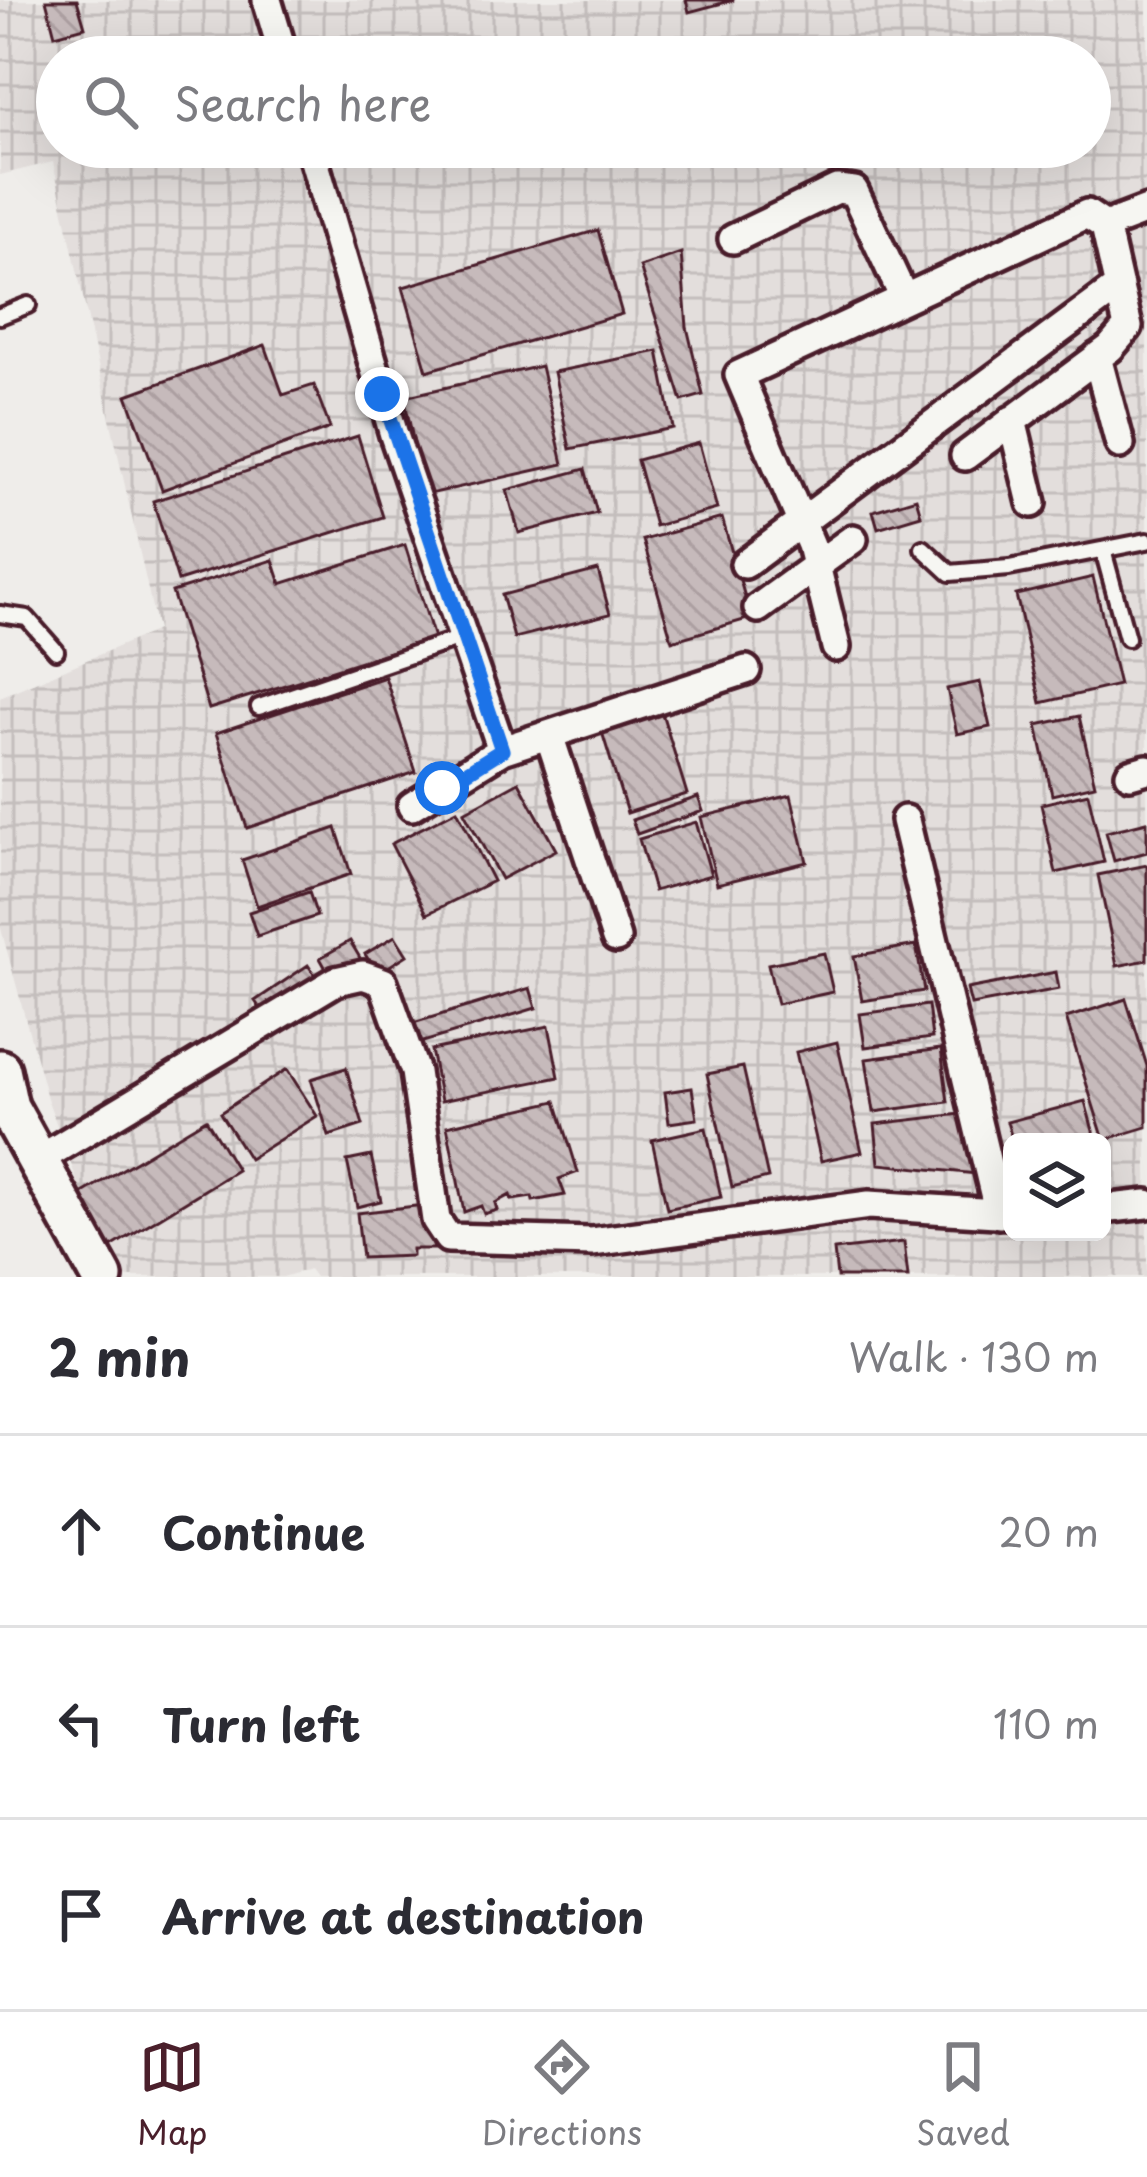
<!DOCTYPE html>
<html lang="en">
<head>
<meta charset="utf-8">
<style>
  body { margin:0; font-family:"Playpen Sans",sans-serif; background:#f7f7f7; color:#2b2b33 }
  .controls { position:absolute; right:36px; bottom:36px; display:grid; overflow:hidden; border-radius:18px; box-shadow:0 12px 48px #0002 }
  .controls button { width:108px; height:108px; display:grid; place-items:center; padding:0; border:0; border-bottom:3px solid #e1e1e2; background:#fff; color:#2b2b33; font:60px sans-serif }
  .stop { position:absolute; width:36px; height:36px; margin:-27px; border:9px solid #1a73e8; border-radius:50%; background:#fff }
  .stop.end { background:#1a73e8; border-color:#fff; box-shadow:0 3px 12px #0008 }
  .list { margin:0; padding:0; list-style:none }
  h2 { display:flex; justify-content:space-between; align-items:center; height:156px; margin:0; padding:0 48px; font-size:51px }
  h2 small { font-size:39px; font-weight:400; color:#7c7c81 }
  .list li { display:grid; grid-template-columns:78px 1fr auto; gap:36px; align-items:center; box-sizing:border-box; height:192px; padding:0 48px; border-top:3px solid #e1e1e2 }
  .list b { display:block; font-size:45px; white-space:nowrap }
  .list em { font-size:39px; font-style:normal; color:#7c7c81 }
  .icon { flex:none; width:66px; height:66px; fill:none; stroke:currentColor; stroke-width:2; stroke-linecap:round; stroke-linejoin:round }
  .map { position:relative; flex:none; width:1147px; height:1277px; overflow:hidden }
  .search { position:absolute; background:#fff; box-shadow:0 12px 48px #0002; left:36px; right:36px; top:36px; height:132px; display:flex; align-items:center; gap:30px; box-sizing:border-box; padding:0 42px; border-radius:66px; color:#7c7c81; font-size:45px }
  .sheet { height:732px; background:#fff }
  nav { display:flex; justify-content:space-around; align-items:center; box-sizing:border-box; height:168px; border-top:3px solid #e1e1e2; background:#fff; font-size:33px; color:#7c7c81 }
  nav a { display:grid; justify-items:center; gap:6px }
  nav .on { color:#4a1f2b }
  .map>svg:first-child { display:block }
</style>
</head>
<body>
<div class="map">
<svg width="1147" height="1277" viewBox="0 0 1147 1277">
  <defs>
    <pattern id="industrial-grid" width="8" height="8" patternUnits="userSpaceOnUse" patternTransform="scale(3)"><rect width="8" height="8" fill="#e3dedc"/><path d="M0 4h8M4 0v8" fill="none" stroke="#c4bebd"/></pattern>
    <pattern id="building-back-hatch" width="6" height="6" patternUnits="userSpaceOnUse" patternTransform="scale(3)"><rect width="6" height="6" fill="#c6babb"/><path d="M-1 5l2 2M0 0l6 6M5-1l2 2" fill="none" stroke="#ac9fa1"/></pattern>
  </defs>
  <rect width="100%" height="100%" fill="#efedea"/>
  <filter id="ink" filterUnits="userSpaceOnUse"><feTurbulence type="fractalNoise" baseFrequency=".00833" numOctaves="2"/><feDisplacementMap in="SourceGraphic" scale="24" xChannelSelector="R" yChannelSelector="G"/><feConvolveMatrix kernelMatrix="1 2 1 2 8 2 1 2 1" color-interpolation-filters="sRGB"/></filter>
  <g filter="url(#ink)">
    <path fill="url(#industrial-grid)" fill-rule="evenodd" d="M 0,0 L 1147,0 L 1147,1277 L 315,1277 L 309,1269 L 283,1277 L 112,1277 L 47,1098 L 0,925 L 0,697 L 157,630 L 53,162 L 0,175 ZM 57,57 L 1090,57 L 1090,147 L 57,147 ZM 1012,1142 L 1102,1142 L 1102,1232 L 1012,1232 Z"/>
    <path fill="url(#building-back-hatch)" stroke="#4a1f2b" stroke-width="3" d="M 46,0 L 77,0 L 85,27 L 55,35 Z
      M 686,0 L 734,0 L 689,12 Z
      M 598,230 L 622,314 L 427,371 L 403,287 Z
      M 681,253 L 687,327 L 703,395 L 682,401 L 640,267 Z
      M 265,345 L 283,395 L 314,385 L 330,428 L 162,490 L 127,395 Z
      M 658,351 L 673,428 L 570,449 L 554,372 Z
      M 541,366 L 563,464 L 425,495 L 404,397 Z
      M 358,436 L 383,517 L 178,581 L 153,501 Z
      M 699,443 L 717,509 L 655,526 L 637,460 Z
      M 585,469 L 597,513 L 519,533 L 507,490 Z
      M 916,498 L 921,515 L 878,528 L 873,511 Z
      M 722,518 L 751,618 L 672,641 L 643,540 Z
      M 405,545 L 434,638 L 209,709 L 172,592 L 273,560 L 281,584 Z
      M 598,570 L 610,614 L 514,638 L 502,595 Z
      M 1093,577 L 1119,685 L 1041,703 L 1016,595 Z
      M 385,677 L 416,772 L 247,828 L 216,733 Z
      M 980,682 L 990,727 L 957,734 L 947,689 Z
      M 662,713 L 687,794 L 627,813 L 602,732 Z
      M 1079,716 L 1095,785 L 1052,795 L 1037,725 Z
      M 519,782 L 556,850 L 501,879 L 464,812 Z
      M 1088,793 L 1104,862 L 1056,873 L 1041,804 Z
      M 791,795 L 807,862 L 717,884 L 701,817 Z
      M 698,797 L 703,811 L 637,834 L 632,820 Z
      M 457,810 L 493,881 L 427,914 L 391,844 Z
      M 696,822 L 711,875 L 654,891 L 639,839 Z
      M 1147,822 L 1147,852 L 1114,861 L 1106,832 Z
      M 336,828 L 351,874 L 257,906 L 242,860 Z
      M 1147,865 L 1147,960 L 1117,966 L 1098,875 Z
      M 309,892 L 317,916 L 257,936 L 249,912 Z
      M 395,936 L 407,955 L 377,974 L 365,954 Z
      M 350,941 L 363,963 L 333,981 L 320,958 Z
      M 916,945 L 924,991 L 862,1001 L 854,956 Z
      M 824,953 L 833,992 L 777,1004 L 768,964 Z
      M 308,965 L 321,984 L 268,1020 L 255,1001 Z
      M 1056,972 L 1059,989 L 971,1005 L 967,989 Z
      M 530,988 L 536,1008 L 420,1043 L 413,1023 Z
      M 1126,999 L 1147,1066 L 1147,1127 L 1104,1140 L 1066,1018 Z
      M 928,1005 L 932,1038 L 865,1047 L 860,1014 Z
      M 549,1026 L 559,1077 L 441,1101 L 431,1050 Z
      M 837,1042 L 862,1152 L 821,1161 L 796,1052 Z
      M 941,1049 L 948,1102 L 874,1112 L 866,1059 Z
      M 743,1067 L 768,1178 L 732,1187 L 707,1074 Z
      M 346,1068 L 363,1125 L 329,1136 L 311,1079 Z
      M 287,1069 L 317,1116 L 249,1159 L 220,1113 Z
      M 692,1088 L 697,1119 L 669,1123 L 665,1092 Z
      M 556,1101 L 578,1172 L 559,1179 L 565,1195 L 533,1201 L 532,1197 L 512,1200 L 510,1195 L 495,1203 L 497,1210 L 484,1214 L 481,1206 L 464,1212 L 447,1126 Z
      M 1085,1101 L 1096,1142 L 1013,1142 L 1007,1122 Z
      M 970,1113 L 977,1174 L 879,1164 L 875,1124 Z
      M 206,1119 L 237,1170 L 108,1249 L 76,1197 Z
      M 706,1128 L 721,1197 L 667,1209 L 652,1140 Z
      M 371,1156 L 381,1201 L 357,1207 L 347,1161 Z
      M 424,1205 L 424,1225 L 428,1226 L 434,1249 L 412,1249 L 412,1256 L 362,1258 L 357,1213 Z
      M 904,1242 L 908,1277 L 837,1277 L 834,1250 Z"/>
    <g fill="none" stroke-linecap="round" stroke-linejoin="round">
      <defs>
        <path id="lane" d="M 0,316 L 28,305
          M 923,548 L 950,573 L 1009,568 L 1147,541
          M 1103,550 L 1127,638
          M 0,614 L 27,618 L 56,651
          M 259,707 L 463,637"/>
        <path id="street" d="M 267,0 L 284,57
          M 310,147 L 394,435 L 502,750
          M 1105,226 L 1147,210
          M 733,239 L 837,189 L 854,191 L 904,298
          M 1097,357 L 1120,444
          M 1012,420 L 1032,503
          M 745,564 L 1119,286
          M 758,608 L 853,539
          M 836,647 L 811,545 L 739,375 L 1087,214 L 1105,226 L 1128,327 L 1110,348 L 965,456
          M 549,735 L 616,938
          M 1130,774 L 1147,769
          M 412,806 L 502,750 L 746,670
          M 905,820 L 999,1214
          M 38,1160 L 336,981 L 363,975 L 383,982 L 415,1072 L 436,1220 L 448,1238 L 592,1242 L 869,1205 L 1012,1214
          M 1102,1209 L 1147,1204"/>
        <path id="secondary" d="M 0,1070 L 8,1107 L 102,1277"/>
      </defs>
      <use href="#lane" stroke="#4a1f2b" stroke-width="22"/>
      <use href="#street" stroke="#4a1f2b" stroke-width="36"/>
      <use href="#secondary" stroke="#4a1f2b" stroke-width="48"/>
      <use href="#lane" stroke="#f6f6f2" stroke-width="14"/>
      <use href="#street" stroke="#f6f6f2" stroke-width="27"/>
      <use href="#secondary" stroke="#f6f6f2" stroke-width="39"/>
    </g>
  </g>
  <g fill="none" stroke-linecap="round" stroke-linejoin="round" filter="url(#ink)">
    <path stroke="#1a73e8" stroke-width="15" d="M 382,394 L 502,750 L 442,788"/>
  </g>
</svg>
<div class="controls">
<button><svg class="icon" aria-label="layers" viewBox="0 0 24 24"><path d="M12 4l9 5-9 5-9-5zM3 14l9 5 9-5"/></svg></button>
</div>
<div class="stop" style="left:442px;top:788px"></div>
<div class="stop end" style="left:382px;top:394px"></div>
<div class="search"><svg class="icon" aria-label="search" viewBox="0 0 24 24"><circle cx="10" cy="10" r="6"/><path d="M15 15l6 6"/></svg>Search here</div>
</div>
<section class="sheet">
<h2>2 min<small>Walk · 130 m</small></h2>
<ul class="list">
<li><svg class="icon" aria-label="ahead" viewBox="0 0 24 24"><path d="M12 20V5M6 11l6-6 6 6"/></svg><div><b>Continue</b></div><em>20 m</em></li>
<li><svg class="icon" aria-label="left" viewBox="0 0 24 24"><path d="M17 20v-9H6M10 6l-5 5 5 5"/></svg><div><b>Turn left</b></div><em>110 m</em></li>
<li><svg class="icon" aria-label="arrive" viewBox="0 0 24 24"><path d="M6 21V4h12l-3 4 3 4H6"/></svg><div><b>Arrive at destination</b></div></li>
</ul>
</section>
<nav>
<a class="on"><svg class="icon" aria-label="map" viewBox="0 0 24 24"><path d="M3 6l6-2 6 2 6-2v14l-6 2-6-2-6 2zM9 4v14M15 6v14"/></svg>Map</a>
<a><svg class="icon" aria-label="directions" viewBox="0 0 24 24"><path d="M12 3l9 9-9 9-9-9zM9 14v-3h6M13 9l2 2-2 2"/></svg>Directions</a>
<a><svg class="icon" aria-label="saved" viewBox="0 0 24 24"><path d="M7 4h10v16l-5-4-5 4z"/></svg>Saved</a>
</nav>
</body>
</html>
